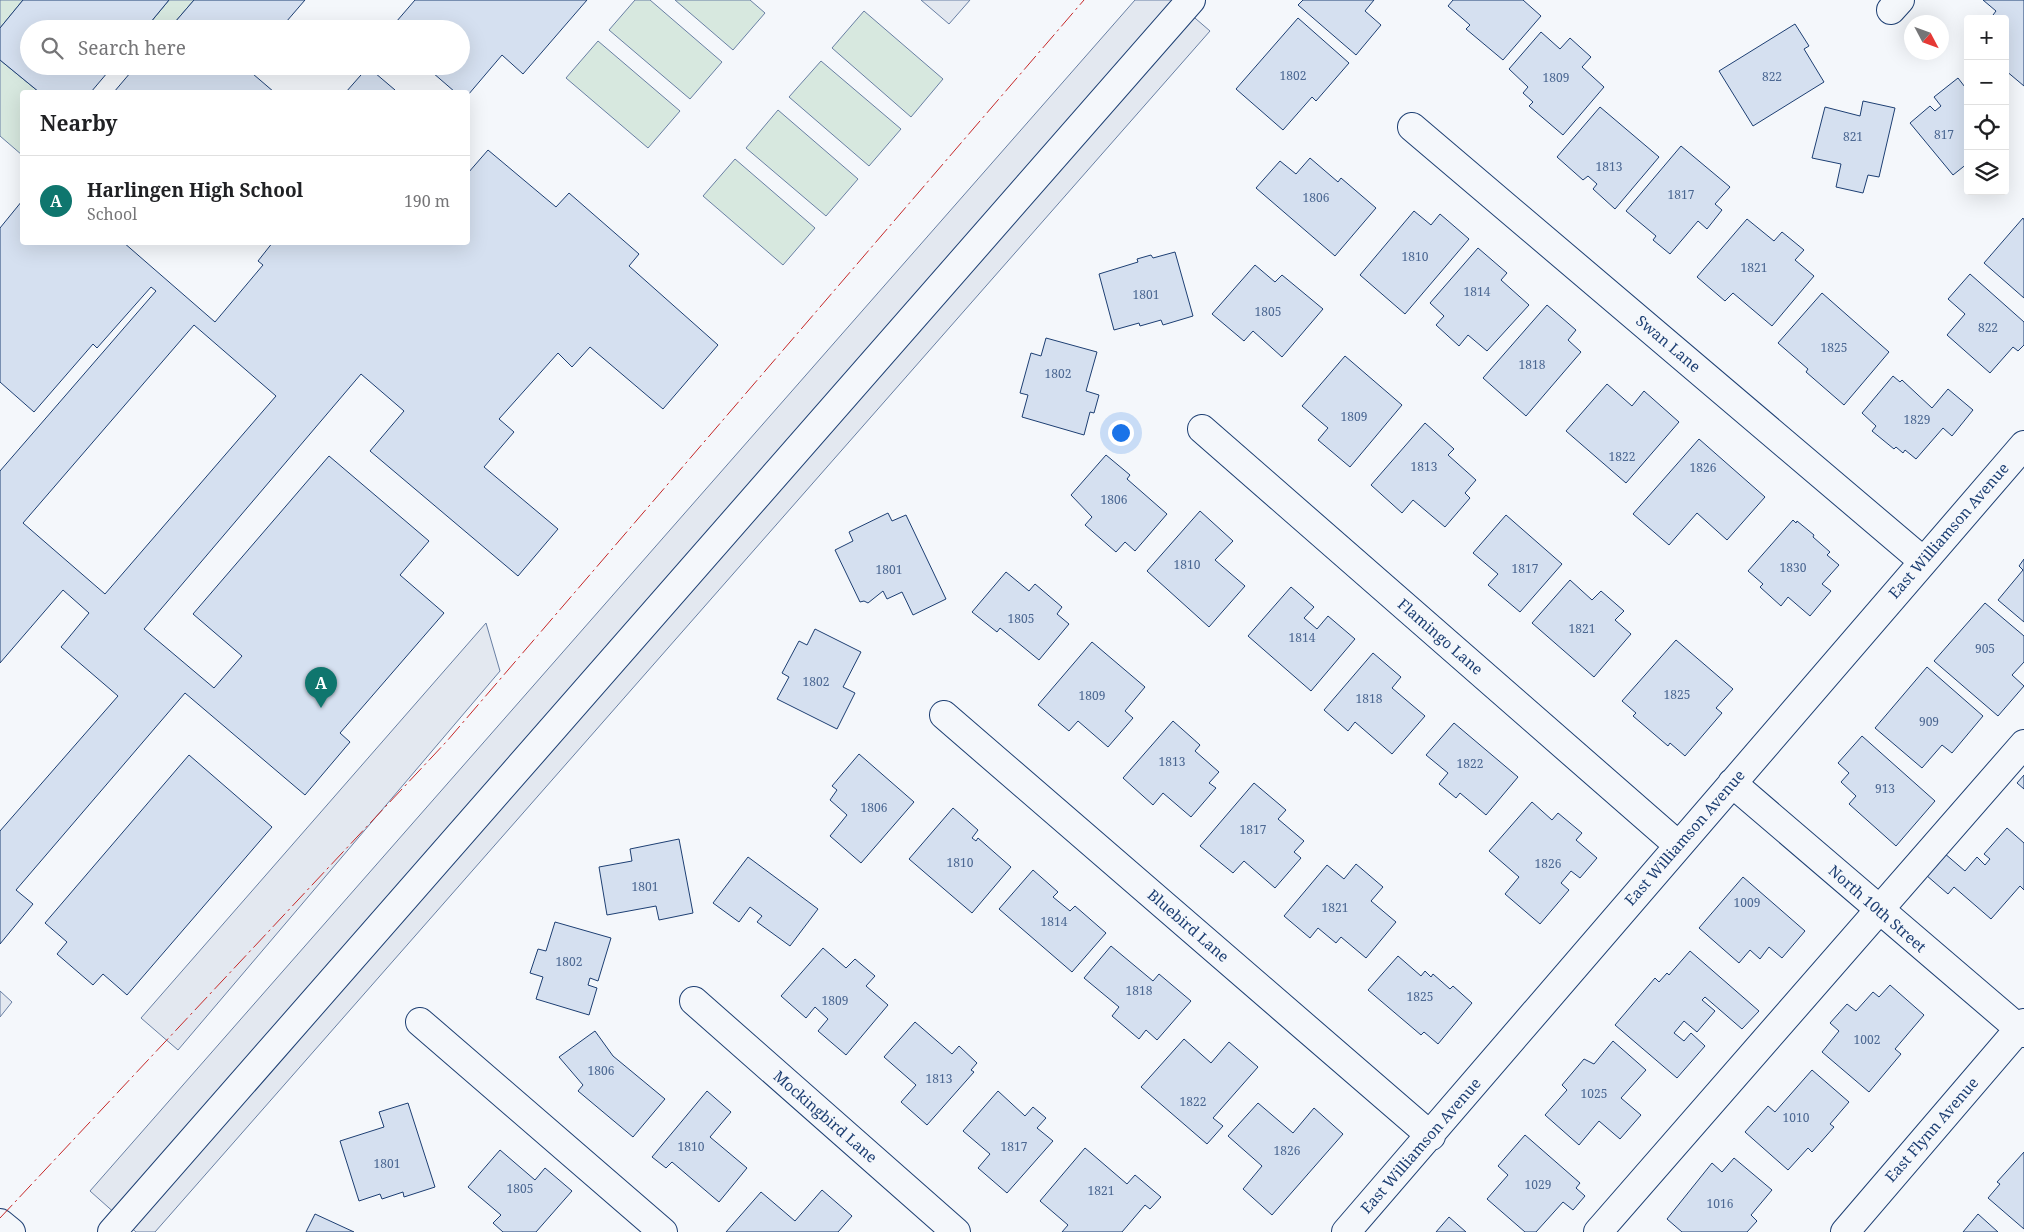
<!DOCTYPE html>
<html lang="en">
<head>
<meta charset="utf-8">
<style>
  body { margin:0; font-family:"Noto Serif",serif; background:#f6f6f6; color:#202124 }
  .controls { position:absolute; right:15px; top:15px; display:grid; overflow:hidden; border-radius:5px; box-shadow:0 5px 20px #0002 }
  .controls button { width:45px; height:45px; display:grid; place-items:center; padding:0; border:0; border-bottom:1px solid #e0e0e0; background:#fff; color:#202124; font:25px sans-serif }
  .compass { position:absolute; left:1904px; top:15px; width:45px; height:45px; border-radius:50%; background:#fff; box-shadow:0 5px 20px #0002; rotate:131deg }
  .you { position:absolute; left:1120px; top:432px; width:18px; height:18px; margin:-12px; border:4px solid #fff; border-radius:50%; background:#1a73e8; box-shadow:0 0 0 8px #1a73e833 }
  .badge { display:grid; place-items:center; width:32px; height:32px; border-radius:50%; background:#0f766e; color:#fff; font-size:16px; font-weight:700 }
  .pin { position:absolute; translate:-50% -41px; filter:drop-shadow(0 1px 2px #0008) }
  .pin::after { content:''; position:absolute; top:26px; width:18px; height:15px; background:inherit; clip-path:polygon(0 0,100% 0,50% 100%) }
  .list { margin:0; padding:0; list-style:none }
  h2 { display:flex; justify-content:space-between; align-items:center; height:65px; margin:0; padding:0 20px; font-size:21px }
  h2 small { font-size:16px; font-weight:400; color:#757577 }
  .list li { display:grid; grid-template-columns:32px 1fr auto; gap:15px; align-items:center; box-sizing:border-box; height:90px; padding:0 20px; border-top:1px solid #e0e0e0 }
  .list b { display:block; font-size:19px; white-space:nowrap }
  .list p { margin:0; font-size:16px; white-space:nowrap; color:#757577 }
  .list em { font-size:16px; font-style:normal; color:#757577 }
  .icon { flex:none; width:28px; height:28px; fill:none; stroke:currentColor; stroke-width:2; stroke-linecap:round; stroke-linejoin:round }
  .map { position:relative; flex:none; width:2024px; height:1232px; overflow:hidden }
  .search { position:absolute; background:#fff; box-shadow:0 5px 20px #0002; left:20px; top:20px; width:450px; height:55px; display:flex; align-items:center; gap:12px; box-sizing:border-box; padding:0 18px; border-radius:28px; color:#757577; font-size:19px }
  .panel { position:absolute; background:#fff; box-shadow:0 5px 20px #0002; left:20px; top:90px; width:450px; height:155px; border-radius:5px }
  .map>svg:first-child { display:block }
</style>
</head>
<body>
<div class="map">
<svg width="2024" height="1232" viewBox="0 0 2024 1232">
  <rect width="100%" height="100%" fill="#f4f7fb"/>
  <path fill="#d7e8df" stroke="#687fa3" d="M 0,0 L 23,0 L 0,28 Z
    M 169,0 L 194,0 L 169,29 L 160,29 L 151,22 Z
    M 635,0 L 650,0 L 722,62 L 690,99 L 609,30 Z
    M 675,0 L 750,0 L 765,13 L 733,50 Z
    M 864,11 L 943,79 L 911,117 L 832,48 Z
    M 598,41 L 680,111 L 648,148 L 566,78 Z
    M 0,60 L 39,92 L 22,92 L 22,155 L 0,136 Z
    M 821,61 L 901,129 L 869,166 L 789,97 Z
    M 778,110 L 858,179 L 826,216 L 746,148 Z
    M 735,159 L 815,228 L 783,265 L 703,196 Z"/>
  <path fill="#e3e8f0" stroke="#687fa3" d="M 921,0 L 970,0 L 949,24 Z
    M 1135,0 L 1174,0 L 1210,31 L 155,1232 L 136,1232 L 90,1191 Z
    M 486,623 L 500,671 L 178,1050 L 141,1018 Z
    M 0,991 L 12,1002 L 0,1017 Z"/>
  <path fill="#d5e0f0" stroke="#1d3f73" fill-rule="evenodd" d="M 23,0 L 169,0 L 145,29 L 29,29 L 29,66 L 113,66 L 91,92 L 39,92 L 0,60 L 0,28 Z
    M 194,0 L 305,0 L 280,29 L 169,29 Z
    M 415,0 L 587,0 L 523,74 L 502,55 L 468,95 L 468,92 L 455,92 L 425,66 L 461,66 L 461,29 L 390,29 Z
    M 1303,0 L 1374,0 L 1365,11 L 1381,25 L 1356,55 L 1298,5 Z
    M 1453,0 L 1523,0 L 1541,16 L 1503,60 L 1466,29 L 1470,25 L 1448,6 Z
    M 1983,0 L 2024,0 L 2024,86 L 2005,70 L 2005,19 L 1990,19 L 1996,11 Z
    M 1298,18 L 1349,63 L 1316,101 L 1312,97 L 1283,130 L 1236,89 Z
    M 1795,24 L 1809,46 L 1804,49 L 1824,82 L 1753,126 L 1719,71 Z
    M 1541,32 L 1560,49 L 1570,38 L 1591,57 L 1582,67 L 1604,87 L 1563,135 L 1529,106 L 1533,102 L 1523,93 L 1528,87 L 1509,69 Z
    M 136,66 L 247,66 L 246,68 L 274,92 L 114,92 Z
    M 368,67 L 395,90 L 393,92 L 346,92 Z
    M 1958,78 L 1968,91 L 1968,148 L 1966,150 L 1968,163 L 1953,175 L 1910,123 L 1930,106 L 1935,111 L 1941,106 L 1934,97 Z
    M 1863,101 L 1895,108 L 1879,177 L 1868,175 L 1863,193 L 1836,187 L 1841,164 L 1812,158 L 1825,107 L 1860,116 Z
    M 1600,107 L 1659,157 L 1615,209 L 1593,189 L 1597,184 L 1588,176 L 1583,180 L 1557,157 Z
    M 1681,146 L 1730,187 L 1715,204 L 1722,210 L 1707,229 L 1698,221 L 1670,254 L 1653,240 L 1656,236 L 1626,211 Z
    M 488,150 L 556,207 L 569,193 L 639,254 L 629,266 L 718,345 L 663,409 L 590,347 L 572,367 L 558,353 L 499,419 L 514,432 L 484,467 L 558,529 L 518,576 L 370,451 L 404,411 L 361,374 L 144,629 L 214,688 L 242,656 L 193,614 L 329,456 L 429,541 L 400,575 L 444,613 L 340,733 L 350,742 L 305,795 L 185,693 L 16,890 L 33,904 L 0,944 L 0,831 L 118,696 L 61,647 L 89,613 L 63,590 L 0,663 L 0,471 L 156,291 L 151,287 L 97,348 L 93,344 L 34,412 L 0,382 L 0,228 L 22,201 L 22,242 L 123,242 L 215,322 L 263,265 L 258,261 L 273,242 L 468,242 L 468,173 ZM 194,325 L 276,396 L 105,594 L 23,523 Z
    M 1310,158 L 1338,182 L 1341,178 L 1376,208 L 1335,256 L 1256,188 L 1280,161 L 1296,174 Z
    M 1414,211 L 1431,225 L 1440,214 L 1469,239 L 1405,314 L 1360,275 Z
    M 2023,218 L 2024,220 L 2024,298 L 1984,263 Z
    M 1747,219 L 1774,241 L 1782,232 L 1804,250 L 1795,260 L 1814,276 L 1772,326 L 1733,293 L 1725,301 L 1697,277 Z
    M 1478,248 L 1507,273 L 1501,280 L 1529,305 L 1487,351 L 1468,335 L 1459,346 L 1436,325 L 1444,316 L 1430,303 Z
    M 1175,252 L 1193,316 L 1163,325 L 1161,320 L 1140,326 L 1139,323 L 1114,330 L 1099,274 L 1138,262 L 1137,259 L 1151,255 L 1153,258 Z
    M 1255,265 L 1275,282 L 1282,275 L 1323,309 L 1282,357 L 1253,331 L 1244,341 L 1212,314 Z
    M 1970,274 L 2024,322 L 2024,345 L 2018,351 L 2013,347 L 1990,373 L 1947,335 L 1965,314 L 1948,299 Z
    M 1822,293 L 1889,352 L 1844,405 L 1806,372 L 1808,369 L 1778,343 Z
    M 1547,305 L 1576,330 L 1568,340 L 1581,352 L 1526,416 L 1483,378 Z
    M 1046,338 L 1097,352 L 1086,391 L 1099,395 L 1094,413 L 1090,412 L 1084,435 L 1022,417 L 1028,395 L 1020,393 L 1031,353 L 1041,356 Z
    M 1345,356 L 1402,405 L 1350,467 L 1318,440 L 1328,428 L 1302,406 Z
    M 1893,376 L 1900,382 L 1902,380 L 1932,408 L 1948,389 L 1973,410 L 1952,436 L 1943,428 L 1916,459 L 1905,450 L 1903,453 L 1896,447 L 1894,449 L 1872,431 L 1876,426 L 1862,413 Z
    M 1607,384 L 1632,406 L 1644,391 L 1679,422 L 1626,483 L 1566,431 Z
    M 1425,423 L 1454,449 L 1448,455 L 1476,480 L 1465,493 L 1470,498 L 1445,527 L 1413,500 L 1402,513 L 1371,485 Z
    M 1699,439 L 1765,497 L 1727,540 L 1697,513 L 1669,545 L 1633,514 Z
    M 1106,455 L 1130,475 L 1127,479 L 1167,514 L 1135,551 L 1125,542 L 1116,552 L 1085,525 L 1092,517 L 1071,495 Z
    M 1200,511 L 1233,541 L 1215,560 L 1245,586 L 1209,627 L 1147,571 Z
    M 888,513 L 892,521 L 906,515 L 946,599 L 913,615 L 902,592 L 887,599 L 883,591 L 868,603 L 864,601 L 860,602 L 835,550 L 853,541 L 849,532 Z
    M 1506,515 L 1562,564 L 1520,612 L 1488,585 L 1498,574 L 1473,553 Z
    M 1793,520 L 1796,523 L 1797,521 L 1814,535 L 1813,537 L 1830,552 L 1827,555 L 1839,565 L 1822,584 L 1831,591 L 1810,616 L 1788,597 L 1781,606 L 1760,587 L 1763,584 L 1748,571 Z
    M 2024,559 L 2024,622 L 1998,600 L 2023,570 L 2019,566 Z
    M 1006,572 L 1029,591 L 1035,584 L 1062,607 L 1057,614 L 1069,624 L 1039,660 L 1000,628 L 997,632 L 972,612 Z
    M 1570,580 L 1592,600 L 1601,591 L 1624,611 L 1615,620 L 1631,634 L 1594,677 L 1532,623 Z
    M 1291,587 L 1314,607 L 1304,618 L 1317,629 L 1328,616 L 1355,639 L 1311,691 L 1248,636 Z
    M 1985,603 L 2024,636 L 2024,662 L 2012,675 L 2024,686 L 1998,716 L 1934,661 Z
    M 815,629 L 861,652 L 843,687 L 855,693 L 837,729 L 777,699 L 789,677 L 782,673 L 799,641 L 807,645 Z
    M 1676,640 L 1733,689 L 1716,708 L 1722,713 L 1685,756 L 1670,743 L 1668,746 L 1633,716 L 1636,713 L 1622,701 Z
    M 1092,642 L 1145,687 L 1125,711 L 1133,718 L 1108,747 L 1078,721 L 1069,731 L 1038,705 Z
    M 1373,653 L 1401,677 L 1392,688 L 1425,716 L 1392,754 L 1355,722 L 1348,731 L 1324,710 Z
    M 1927,667 L 1983,716 L 1952,753 L 1942,745 L 1922,768 L 1875,728 Z
    M 1173,721 L 1200,745 L 1195,751 L 1219,772 L 1209,783 L 1216,788 L 1191,817 L 1163,793 L 1153,805 L 1123,778 Z
    M 1454,723 L 1518,777 L 1486,815 L 1460,793 L 1456,798 L 1439,784 L 1448,773 L 1426,755 Z
    M 1862,736 L 1935,801 L 1896,846 L 1849,804 L 1856,796 L 1841,782 L 1849,773 L 1838,763 Z
    M 859,754 L 914,802 L 861,863 L 830,836 L 847,815 L 830,800 L 837,790 L 832,786 Z
    M 189,755 L 272,827 L 127,995 L 103,974 L 93,985 L 57,954 L 67,942 L 45,923 Z
    M 2024,775 L 2024,789 L 2017,783 Z
    M 1254,783 L 1286,810 L 1278,819 L 1304,841 L 1294,852 L 1301,858 L 1275,888 L 1244,861 L 1233,873 L 1200,846 Z
    M 1532,802 L 1552,820 L 1558,813 L 1582,833 L 1576,840 L 1597,858 L 1580,878 L 1571,871 L 1561,883 L 1569,890 L 1540,924 L 1505,894 L 1519,877 L 1489,851 Z
    M 953,808 L 978,830 L 972,838 L 976,841 L 978,838 L 1011,867 L 972,913 L 909,859 Z
    M 2007,828 L 2024,843 L 2024,890 L 2020,886 L 1991,919 L 1954,887 L 1948,894 L 1926,875 L 1944,853 L 1965,871 L 1977,857 L 1985,865 L 1990,859 L 1984,854 Z
    M 679,839 L 693,913 L 659,920 L 656,906 L 607,915 L 599,867 L 632,861 L 630,849 Z
    M 748,857 L 818,909 L 790,946 L 757,922 L 762,916 L 750,907 L 739,922 L 713,903 Z
    M 1356,864 L 1383,887 L 1371,901 L 1396,922 L 1366,958 L 1341,937 L 1336,943 L 1318,928 L 1310,938 L 1284,916 L 1327,865 L 1344,879 Z
    M 1033,870 L 1058,892 L 1053,897 L 1070,911 L 1075,906 L 1106,933 L 1072,972 L 999,909 Z
    M 1743,877 L 1805,931 L 1782,958 L 1769,947 L 1760,959 L 1750,950 L 1739,963 L 1699,928 Z
    M 555,922 L 611,938 L 598,981 L 590,978 L 588,985 L 597,988 L 589,1015 L 536,999 L 543,977 L 530,973 L 538,949 L 546,951 Z
    M 1111,946 L 1153,981 L 1159,974 L 1191,1001 L 1157,1040 L 1146,1030 L 1139,1039 L 1112,1016 L 1119,1007 L 1084,978 Z
    M 823,948 L 846,968 L 855,959 L 875,976 L 866,986 L 888,1005 L 846,1055 L 818,1031 L 828,1019 L 815,1007 L 806,1018 L 781,996 Z
    M 1690,951 L 1759,1011 L 1742,1029 L 1705,997 L 1702,1000 L 1715,1011 L 1697,1032 L 1684,1021 L 1674,1033 L 1684,1041 L 1691,1033 L 1705,1046 L 1677,1078 L 1615,1025 L 1655,978 L 1659,982 L 1667,973 L 1669,975 Z
    M 1398,956 L 1421,976 L 1425,971 L 1431,977 L 1433,974 L 1450,989 L 1453,986 L 1472,1003 L 1438,1044 L 1424,1032 L 1421,1035 L 1368,990 Z
    M 1890,985 L 1924,1015 L 1895,1049 L 1901,1054 L 1869,1092 L 1822,1052 L 1839,1031 L 1830,1023 L 1847,1004 L 1856,1011 L 1873,992 L 1879,997 Z
    M 915,1022 L 952,1054 L 959,1046 L 977,1063 L 971,1070 L 974,1072 L 927,1125 L 901,1102 L 916,1085 L 884,1057 Z
    M 595,1031 L 613,1056 L 665,1099 L 633,1137 L 578,1091 L 583,1085 L 559,1057 Z
    M 1184,1039 L 1211,1063 L 1229,1042 L 1258,1067 L 1213,1118 L 1223,1126 L 1207,1144 L 1141,1087 Z
    M 1613,1041 L 1646,1070 L 1621,1098 L 1641,1115 L 1620,1139 L 1599,1121 L 1579,1145 L 1545,1115 L 1567,1090 L 1562,1085 L 1584,1059 L 1594,1064 Z
    M 1812,1070 L 1849,1102 L 1830,1124 L 1834,1127 L 1812,1152 L 1808,1148 L 1788,1170 L 1745,1132 L 1768,1106 L 1775,1112 Z
    M 707,1091 L 731,1112 L 710,1137 L 747,1168 L 719,1202 L 672,1162 L 666,1168 L 652,1157 Z
    M 998,1091 L 1025,1116 L 1033,1107 L 1046,1118 L 1037,1128 L 1053,1141 L 1007,1193 L 978,1168 L 990,1154 L 963,1131 Z
    M 408,1103 L 435,1187 L 404,1197 L 403,1192 L 382,1199 L 380,1194 L 359,1201 L 340,1141 L 384,1127 L 379,1112 Z
    M 1258,1103 L 1293,1133 L 1314,1108 L 1343,1134 L 1272,1215 L 1243,1189 L 1262,1166 L 1228,1136 Z
    M 1525,1135 L 1580,1183 L 1576,1188 L 1585,1196 L 1573,1210 L 1563,1202 L 1536,1232 L 1525,1232 L 1487,1199 L 1508,1175 L 1498,1166 Z
    M 1085,1148 L 1127,1184 L 1135,1175 L 1161,1197 L 1150,1209 L 1145,1205 L 1122,1232 L 1062,1232 L 1068,1225 L 1040,1201 Z
    M 500,1150 L 535,1180 L 545,1168 L 572,1191 L 536,1232 L 503,1232 L 493,1223 L 501,1215 L 468,1187 Z
    M 2024,1152 L 2024,1229 L 1988,1198 L 2000,1184 L 1997,1182 Z
    M 1734,1158 L 1772,1190 L 1751,1215 L 1757,1221 L 1747,1232 L 1682,1232 L 1667,1219 L 1712,1163 L 1722,1172 Z
    M 822,1190 L 852,1216 L 838,1232 L 726,1232 L 761,1192 L 795,1221 Z
    M 315,1214 L 354,1232 L 306,1232 Z
    M 1978,1214 L 1998,1232 L 1963,1232 Z
    M 1449,1217 L 1466,1232 L 1436,1232 Z"/>
  <g fill="none" stroke-linecap="round" stroke-linejoin="round">
    <defs>
      <path id="minor" d="M 1891,10 L 1900,0
        M 1412,127 L 1923,561
        M 1202,429 L 1678,845
        M 944,715 L 1431,1136
        M 1732,783 L 2024,1033
        M 694,1001 L 956,1232
        M 420,1022 L 663,1232
        M 0,1223 L 11,1232
        M 112,1232 L 1191,0
        M 1346,1232 L 2024,445
        M 1598,1232 L 2024,744
        M 1845,1232 L 2024,1023"/>
    </defs>
    <use href="#minor" stroke="#1d3f73" stroke-width="30"/>
    <use href="#minor" stroke="#f4f7fb" stroke-width="28"/>
    <path stroke="#c62828" stroke-width="1" stroke-dasharray="18 4 2.5 4" stroke-linecap="butt" d="M 0,1218 L 447,741 L 1084,0"/>
  </g>
  <g text-anchor="middle" stroke-width="4" stroke-linejoin="round" paint-order="stroke">
    <g font-size="12" fill="#4b6792">
      <text x="1293" y="80">1802</text>
      <text x="1772" y="81">822</text>
      <text x="1556" y="82">1809</text>
      <text x="1944" y="139">817</text>
      <text x="1853" y="141">821</text>
      <text x="1609" y="171">1813</text>
      <text x="1681" y="199">1817</text>
      <text x="1316" y="202">1806</text>
      <text x="1415" y="261">1810</text>
      <text x="1754" y="272">1821</text>
      <text x="1477" y="296">1814</text>
      <text x="1146" y="299">1801</text>
      <text x="1268" y="316">1805</text>
      <text x="1988" y="332">822</text>
      <text x="1834" y="352">1825</text>
      <text x="1532" y="369">1818</text>
      <text x="1058" y="378">1802</text>
      <text x="1354" y="421">1809</text>
      <text x="1917" y="424">1829</text>
      <text x="1622" y="461">1822</text>
      <text x="1424" y="471">1813</text>
      <text x="1703" y="472">1826</text>
      <text x="1114" y="504">1806</text>
      <text x="1187" y="569">1810</text>
      <text x="1793" y="572">1830</text>
      <text x="1525" y="573">1817</text>
      <text x="889" y="574">1801</text>
      <text x="1021" y="623">1805</text>
      <text x="1582" y="633">1821</text>
      <text x="1302" y="642">1814</text>
      <text x="1985" y="653">905</text>
      <text x="816" y="686">1802</text>
      <text x="1677" y="699">1825</text>
      <text x="1092" y="700">1809</text>
      <text x="1369" y="703">1818</text>
      <text x="1929" y="726">909</text>
      <text x="1172" y="766">1813</text>
      <text x="1470" y="768">1822</text>
      <text x="1885" y="793">913</text>
      <text x="874" y="812">1806</text>
      <text x="1253" y="834">1817</text>
      <text x="960" y="867">1810</text>
      <text x="1548" y="868">1826</text>
      <text x="645" y="891">1801</text>
      <text x="1747" y="907">1009</text>
      <text x="1335" y="912">1821</text>
      <text x="1054" y="926">1814</text>
      <text x="569" y="966">1802</text>
      <text x="1139" y="995">1818</text>
      <text x="1420" y="1001">1825</text>
      <text x="835" y="1005">1809</text>
      <text x="1867" y="1044">1002</text>
      <text x="601" y="1075">1806</text>
      <text x="939" y="1083">1813</text>
      <text x="1594" y="1098">1025</text>
      <text x="1193" y="1106">1822</text>
      <text x="1796" y="1122">1010</text>
      <text x="691" y="1151">1810</text>
      <text x="1014" y="1151">1817</text>
      <text x="1287" y="1155">1826</text>
      <text x="387" y="1168">1801</text>
      <text x="1538" y="1189">1029</text>
      <text x="520" y="1193">1805</text>
      <text x="1101" y="1195">1821</text>
      <text x="1720" y="1208">1016</text>
    </g>
    <g font-size="15" fill="#1d3f73" stroke="#f4f7fb">
      <text transform="translate(1668 344) rotate(40)" y="5">Swan Lane</text>
      <text transform="translate(1949 531) rotate(-49)" y="5">East Williamson Avenue</text>
      <text transform="translate(1440 637) rotate(41)" y="5">Flamingo Lane</text>
      <text transform="translate(1685 838) rotate(-49)" y="5">East Williamson Avenue</text>
      <text transform="translate(1877 909) rotate(41)" y="5">North 10th Street</text>
      <text transform="translate(1188 926) rotate(41)" y="5">Bluebird Lane</text>
      <text transform="translate(825 1117) rotate(41)" y="5">Mockingbird Lane</text>
      <text transform="translate(1932 1130) rotate(-49)" y="5">East Flynn Avenue</text>
      <text transform="translate(1421 1146) rotate(-49)" y="5">East Williamson Avenue</text>
    </g>
  </g>
</svg>
<div class="controls">
<button>+</button>
<button>−</button>
<button><svg class="icon" aria-label="locate" viewBox="0 0 24 24"><circle cx="12" cy="12" r="6"/><path d="M12 2v4M12 18v4M2 12h4M18 12h4"/></svg></button>
<button><svg class="icon" aria-label="layers" viewBox="0 0 24 24"><path d="M12 4l9 5-9 5-9-5zM3 14l9 5 9-5"/></svg></button>
</div>
<svg class="compass" viewBox="-18 -18 36 36"><path d="M0-13l5 13h-10z" fill="#e53935"/><path d="M0 13l5-13h-10z" fill="#757577"/></svg>
<div class="you"></div>
<div class="pin badge" style="left:321px;top:708px">A</div>
<div class="search"><svg class="icon" aria-label="search" viewBox="0 0 24 24"><circle cx="10" cy="10" r="6"/><path d="M15 15l6 6"/></svg>Search here</div>
<section class="panel">
<h2>Nearby<small></small></h2>
<ul class="list">
<li><span class="badge">A</span><div><b>Harlingen High School</b><p>School</p></div><em>190 m</em></li>
</ul>
</section>
</div>
</body>
</html>
